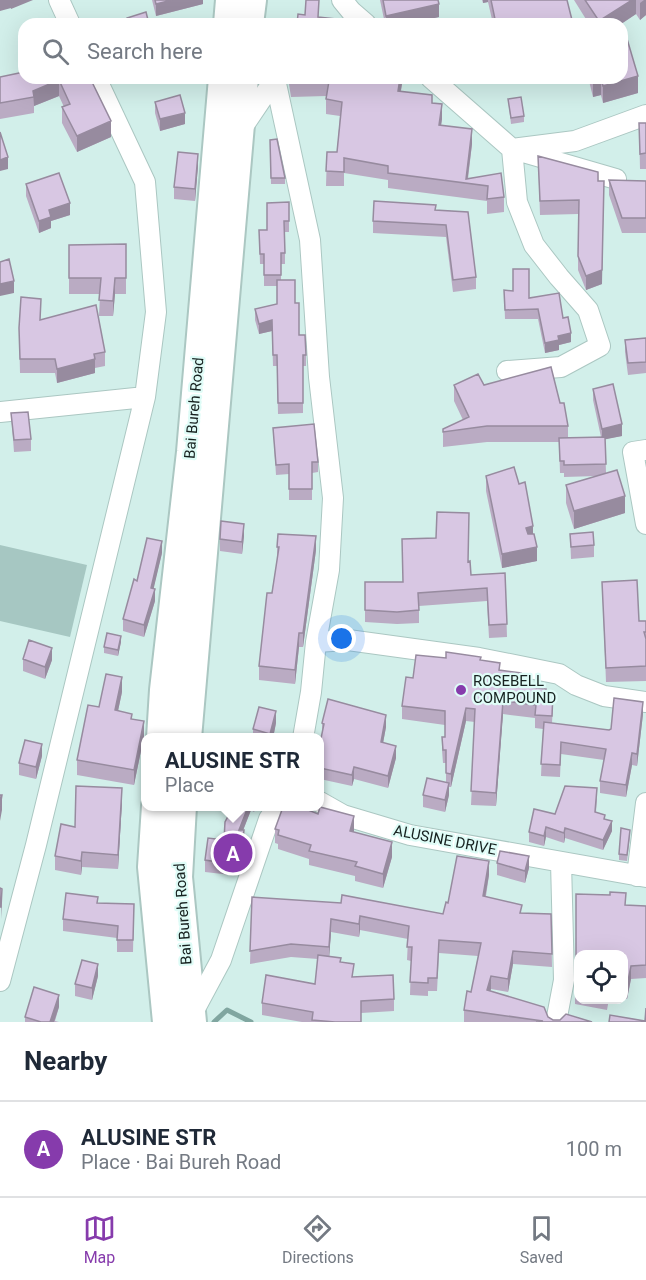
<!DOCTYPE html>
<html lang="en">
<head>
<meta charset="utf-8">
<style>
  body { margin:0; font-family:Roboto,sans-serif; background:#f2f2f3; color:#1f2937 }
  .controls { position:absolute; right:18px; bottom:18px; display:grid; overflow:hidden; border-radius:12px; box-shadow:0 6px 24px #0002 }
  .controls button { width:54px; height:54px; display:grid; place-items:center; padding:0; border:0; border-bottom:2px solid #e0e1e3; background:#fff; color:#1f2937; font:30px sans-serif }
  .you { position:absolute; left:342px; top:639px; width:21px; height:21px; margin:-15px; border:4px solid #fff; border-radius:50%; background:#1a73e8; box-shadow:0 0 0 9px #1a73e833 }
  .badge { display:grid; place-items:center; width:39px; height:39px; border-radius:50%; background:#863bac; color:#fff; font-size:20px; font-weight:700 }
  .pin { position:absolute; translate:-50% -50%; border:3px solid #fff; box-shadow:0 2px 6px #0006 }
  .popup { position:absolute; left:141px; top:733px; width:183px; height:78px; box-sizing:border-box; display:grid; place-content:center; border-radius:12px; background:#fff; filter:drop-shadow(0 2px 4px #0005); font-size:20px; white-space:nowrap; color:#747a83 }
  .popup b { font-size:22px; color:#1f2937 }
  .popup::after { content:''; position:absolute; left:50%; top:100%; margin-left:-12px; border:12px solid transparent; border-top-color:#fff }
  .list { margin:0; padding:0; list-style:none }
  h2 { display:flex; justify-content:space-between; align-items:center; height:78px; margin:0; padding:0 24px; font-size:26px }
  h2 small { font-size:20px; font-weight:400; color:#747a83 }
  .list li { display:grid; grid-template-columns:39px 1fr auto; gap:18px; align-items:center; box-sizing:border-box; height:96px; padding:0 24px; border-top:2px solid #e0e1e3 }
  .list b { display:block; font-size:22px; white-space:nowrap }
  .list p { margin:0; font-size:20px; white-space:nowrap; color:#747a83 }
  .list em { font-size:20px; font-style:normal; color:#747a83 }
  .icon { flex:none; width:33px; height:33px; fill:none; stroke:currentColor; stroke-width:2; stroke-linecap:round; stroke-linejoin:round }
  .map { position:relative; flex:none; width:646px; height:1022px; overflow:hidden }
  .search { position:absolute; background:#fff; box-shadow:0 6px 24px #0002; left:18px; right:18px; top:18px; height:66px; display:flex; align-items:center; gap:15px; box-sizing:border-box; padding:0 21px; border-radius:18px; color:#747a83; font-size:22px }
  .sheet { height:174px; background:#fff }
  nav { display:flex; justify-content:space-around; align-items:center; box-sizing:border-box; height:84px; border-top:2px solid #e0e1e3; background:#fff; font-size:16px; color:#747a83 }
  nav a { display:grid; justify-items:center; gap:3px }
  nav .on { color:#863bac }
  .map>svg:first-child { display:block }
</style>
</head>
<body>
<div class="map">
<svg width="646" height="1022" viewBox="0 0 646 1022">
  <rect width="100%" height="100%" fill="#d2efea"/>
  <path fill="#a6c7c2" d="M 0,545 L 87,565 L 70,637 L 0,621 Z"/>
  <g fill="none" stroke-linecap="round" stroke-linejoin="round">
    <path stroke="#80a6a0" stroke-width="5" d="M 214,1022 L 227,1010 L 251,1022"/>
    <defs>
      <path id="minor" d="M 59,0 L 70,24
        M 342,0 L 351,11 L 366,24
        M 431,78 L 512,149 L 517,202 L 534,245 L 559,277 L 588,310 L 600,346 L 561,367 L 507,371
        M 242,128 L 275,79 L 310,240 L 319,377 L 333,498 L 329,570 L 316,642
        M 512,149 L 575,141 L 646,115
        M 523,152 L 616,179
        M 0,412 L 145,397
        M 646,450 L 633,452 L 646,524
        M 303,738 L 311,692 L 316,642 L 348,640 L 479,658 L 559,674 L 576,685 L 604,696 L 646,702
        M 320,802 L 343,815 L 410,835 L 646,877
        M 637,876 L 646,803
        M 0,981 L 36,845 L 145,397 L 156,312 L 145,182 L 96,78
        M 191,1016 L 221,960 L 269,819 L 278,806
        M 556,1022 L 564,980 L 561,862"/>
      <path id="highway" d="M 228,24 L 230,0
        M 249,24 L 252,0
        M 161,738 L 164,690 L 191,452 L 223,78
        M 187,738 L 244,78
        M 156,806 L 152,867 L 167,1022
        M 182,806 L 178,877 L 192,1022"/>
    </defs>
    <use href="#minor" stroke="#abc7c2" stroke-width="22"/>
    <use href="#highway" stroke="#abc7c2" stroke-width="32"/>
    <use href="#minor" stroke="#fff" stroke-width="20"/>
    <use href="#highway" stroke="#fff" stroke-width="28"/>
  </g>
  <path fill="#baabc3" d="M 152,0 L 203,0 L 203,4 L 156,16 Z
    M 380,0 L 438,0 L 439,17 L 407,24 L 385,24 Z
    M 482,0 L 567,0 L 573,24 L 493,24 L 488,2 L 483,3 Z
    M 574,0 L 646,0 L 646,15 L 640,20 L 636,14 L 621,24 L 589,24 Z
    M 0,77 L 90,78 L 111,137 L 77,152 L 62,123 L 62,107 L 64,107 L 59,96 L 34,106 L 34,113 L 0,119 Z
    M 288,78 L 403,78 L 401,91 L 432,103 L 442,119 L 441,125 L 472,144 L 468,179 L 501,173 L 504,197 L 504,212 L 487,214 L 487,201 L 388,188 L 388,180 L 344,173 L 344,186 L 326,186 L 327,152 L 337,152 L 340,116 L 326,114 L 326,96 L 291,97 Z
    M 589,78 L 622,78 L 638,93 L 603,103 L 601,95 L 593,97 L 589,81 Z
    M 508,99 L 524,116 L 524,122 L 511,124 Z
    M 155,102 L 185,124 L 160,131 L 155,113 Z
    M 639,123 L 646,123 L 646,169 L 640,169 Z
    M 270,140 L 285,178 L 285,184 L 271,184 Z
    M 538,156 L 598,172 L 602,284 L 586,290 L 578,270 L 578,214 L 540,215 Z
    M 198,166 L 195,201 L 174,199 L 174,187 Z
    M 609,180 L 646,181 L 646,233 L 622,233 L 609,195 Z
    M 26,184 L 70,215 L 51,221 L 51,228 L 39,233 L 26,196 Z
    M 289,202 L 289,232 L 285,232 L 285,264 L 281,264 L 281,280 L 295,303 L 299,335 L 306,355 L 306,366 L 303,366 L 303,413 L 278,414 L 277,366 L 273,366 L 272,331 L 259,334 L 255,320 L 255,309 L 277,304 L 277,286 L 264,286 L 264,264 L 260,264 L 259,230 L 267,230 Z
    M 436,210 L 468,212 L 476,277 L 476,289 L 453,292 L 446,237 L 373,233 L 373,221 Z
    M 126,244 L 126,294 L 115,294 L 113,316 L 99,316 L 100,294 L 69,294 L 69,245 Z
    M 504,290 L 529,298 L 563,318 L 571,342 L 559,345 L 559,350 L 545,353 L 538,319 L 505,319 Z
    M 41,320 L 105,352 L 105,366 L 95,368 L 95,373 L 57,383 L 55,373 L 20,373 L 19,328 Z
    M 646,338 L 646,373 L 628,375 L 625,352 L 625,340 Z
    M 454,385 L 484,385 L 560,403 L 568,426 L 568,438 L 601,437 L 593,400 L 593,389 L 622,436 L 605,439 L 606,473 L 625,513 L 574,529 L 566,503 L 566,485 L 597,476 L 564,477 L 564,473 L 560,473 L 559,442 L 487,442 L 443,447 L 443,429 L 463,420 L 454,401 Z
    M 11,413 L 31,439 L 31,451 L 14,452 Z
    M 273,428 L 318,462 L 318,472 L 312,473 L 312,500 L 289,500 L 289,474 L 276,475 Z
    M 486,476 L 533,534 L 537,561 L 502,568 L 486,491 Z
    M 570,534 L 594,545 L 594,557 L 571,559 Z
    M 244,536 L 242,554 L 220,551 L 220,539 Z
    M 402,539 L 468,562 L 471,575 L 505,573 L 507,637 L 489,638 L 487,601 L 419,606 L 419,623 L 397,624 L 365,622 L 365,582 L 403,582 Z
    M 277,547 L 316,550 L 303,647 L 299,647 L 295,684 L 259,680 L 259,666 L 277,561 Z
    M 162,553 L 153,589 L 155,601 L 144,637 L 123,631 L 123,619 L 137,581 Z
    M 602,582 L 639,621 L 646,621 L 646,681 L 606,682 Z
    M 121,642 L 118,656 L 104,653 L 104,647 Z
    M 446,658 L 481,660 L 500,670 L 521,687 L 546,691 L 553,705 L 552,723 L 609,730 L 643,714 L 637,766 L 632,765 L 626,797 L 600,793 L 600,781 L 604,760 L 561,754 L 560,777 L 541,776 L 543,729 L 535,728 L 535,718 L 503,714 L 496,806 L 471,805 L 475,722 L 466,721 L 451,787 L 449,787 L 449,795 L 445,812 L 423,807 L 423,795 L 446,782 L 446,763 L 443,763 L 442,750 L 442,737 L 445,737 L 445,725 L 402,719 L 402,706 L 413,678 Z
    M 23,659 L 52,660 L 45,679 L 23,671 Z
    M 122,692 L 118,711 L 132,719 L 144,736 L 134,785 L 77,775 L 77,760 L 99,707 Z
    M 276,723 L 273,738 L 253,738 L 253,729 Z
    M 322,723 L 386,727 L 383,743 L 396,758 L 388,788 L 354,779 L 352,786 L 320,779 L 320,743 L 322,734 Z
    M 42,756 L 36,779 L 19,775 L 19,763 Z
    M 597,798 L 596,812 L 605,819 L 612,831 L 603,850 L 565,838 L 564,843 L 546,837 L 544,846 L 529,842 L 529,832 L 555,814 Z
    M 122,802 L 118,869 L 82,867 L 81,875 L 55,870 L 55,856 L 75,827 Z
    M 233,807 L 257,807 L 254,812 L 251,810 L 243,830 L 244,842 L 241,865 L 232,864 L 231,875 L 205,872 L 205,860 L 224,840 Z
    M 275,829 L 354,832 L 392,857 L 383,888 L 355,881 L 355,876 L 309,865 L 309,859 L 278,849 L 278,844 L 275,843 Z
    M 630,836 L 627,861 L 619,860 L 619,854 Z
    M 497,863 L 529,868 L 525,883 L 497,875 Z
    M 489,875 L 486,896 L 522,913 L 551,914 L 552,967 L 513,964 L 508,992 L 491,989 L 490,991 L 553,1020 L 592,1022 L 464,1022 L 464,1010 L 471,992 L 478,956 L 439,953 L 437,991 L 428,991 L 428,996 L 410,995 L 411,961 L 407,960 L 408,939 L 360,930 L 359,937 L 331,932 L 329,957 L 341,962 L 353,977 L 394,999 L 394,1011 L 361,1013 L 361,1022 L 302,1022 L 262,1015 L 262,1003 L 315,984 L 318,959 L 291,957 L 250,964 L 252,897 L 443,914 L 448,903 Z
    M 576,894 L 626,905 L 646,906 L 646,978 L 631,979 L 627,999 L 624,998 L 624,954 L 579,954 L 579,999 L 609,999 L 607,1010 L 575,1004 L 575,991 L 578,976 L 576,976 Z
    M 98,903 L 134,904 L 133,952 L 117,952 L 117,938 L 63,931 L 63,919 Z
    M 98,976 L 92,1000 L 75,996 L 75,984 Z
    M 59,1007 L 55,1021 L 59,1022 L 25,1022 L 25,1017 Z"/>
  <path fill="#978b9f" d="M 0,0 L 11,0 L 11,8 L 0,11 Z
    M 11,0 L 33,0 L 11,9 Z
    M 172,0 L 203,0 L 203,4 L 156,16 L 156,4 Z
    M 483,0 L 488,0 L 488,2 L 483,3 Z
    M 632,0 L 636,0 L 636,14 L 621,24 L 599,24 L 599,21 Z
    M 644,0 L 646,0 L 646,15 L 640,20 L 640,3 Z
    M 439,4 L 439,17 L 407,24 L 386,24 L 386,16 Z
    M 638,76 L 638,93 L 603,103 L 603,86 Z
    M 400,78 L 403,78 L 398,106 L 398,91 Z
    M 599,78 L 601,78 L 601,95 L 593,97 L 593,80 Z
    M 59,80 L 59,96 L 34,106 L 33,91 Z
    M 442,104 L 442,119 L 439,139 L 439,125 Z
    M 185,113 L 185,124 L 160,131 L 160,119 Z
    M 111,121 L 111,137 L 77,152 L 77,136 Z
    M 472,129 L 472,144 L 467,183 L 466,179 Z
    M 198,154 L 198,166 L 195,201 L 195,189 Z
    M 8,157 L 8,169 L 0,171 L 0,160 Z
    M 604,181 L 602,284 L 586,290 L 586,276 Z
    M 70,203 L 70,215 L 51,221 L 51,228 L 39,233 L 39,221 L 49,210 Z
    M 115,278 L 115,294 L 113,316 L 113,301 Z
    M 14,281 L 14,293 L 0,296 L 0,284 Z
    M 272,320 L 272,331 L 259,334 L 259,324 Z
    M 571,333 L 571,342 L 559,345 L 559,350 L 545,353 L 545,343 L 558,336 Z
    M 95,359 L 95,373 L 57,383 L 57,369 Z
    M 622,424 L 622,436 L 602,440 L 602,429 Z
    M 625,496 L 625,513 L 574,529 L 574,511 Z
    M 244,524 L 244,536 L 242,554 L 242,542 Z
    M 533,526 L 533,541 L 526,543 L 526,528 Z
    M 316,536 L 316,550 L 303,647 L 303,633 Z
    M 162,541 L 162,553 L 151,600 L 151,588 Z
    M 537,547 L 537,561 L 502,568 L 502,554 Z
    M 155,589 L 155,601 L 144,637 L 144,625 Z
    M 299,633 L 299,647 L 295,684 L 295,670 Z
    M 121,636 L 121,642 L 118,656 L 118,650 Z
    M 52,648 L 52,660 L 45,679 L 45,667 Z
    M 122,677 L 122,692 L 115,725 L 115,710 Z
    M 503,701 L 503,714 L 496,806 L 496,793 Z
    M 643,702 L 643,714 L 637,766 L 637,754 Z
    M 466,708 L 466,721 L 451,787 L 451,774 Z
    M 276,711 L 276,723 L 273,738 L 270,738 L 270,734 Z
    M 386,715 L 386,727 L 381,754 L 381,742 Z
    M 144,721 L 144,736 L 134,785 L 134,770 Z
    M 42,744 L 42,756 L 36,779 L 36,767 Z
    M 396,746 L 396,758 L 388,788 L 388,776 Z
    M 632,753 L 632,765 L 626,797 L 626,785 Z
    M 354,767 L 354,779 L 352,786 L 352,775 Z
    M 449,783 L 449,795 L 445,812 L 445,800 Z
    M 122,788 L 122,802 L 118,869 L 118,855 Z
    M 2,795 L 2,810 L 0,821 L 0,806 Z
    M 248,807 L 251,807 L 251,810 L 239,841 L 239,830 Z
    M 354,816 L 354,831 L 350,845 L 350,831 Z
    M 612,821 L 612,831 L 603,850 L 603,840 Z
    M 546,827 L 546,837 L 544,846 L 544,836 Z
    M 565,828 L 565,838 L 564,843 L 564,833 Z
    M 244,830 L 244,842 L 241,865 L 241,854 Z
    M 392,842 L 392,857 L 383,888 L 383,874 Z
    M 82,852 L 82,867 L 81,875 L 81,861 Z
    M 232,853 L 232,864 L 231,875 L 231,864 Z
    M 529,856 L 529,868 L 525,883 L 525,871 Z
    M 489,861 L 489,875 L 483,909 L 483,896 Z
    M 2,889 L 2,900 L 1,919 L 1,907 Z
    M 360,916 L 360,930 L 359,937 L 359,924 Z
    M 331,919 L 331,932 L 329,960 L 329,947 Z
    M 513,951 L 513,964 L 508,992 L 508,979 Z
    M 98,964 L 98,976 L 92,1000 L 92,988 Z
    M 631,966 L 631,979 L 627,999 L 627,986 Z
    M 491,976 L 491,989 L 487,1003 L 487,990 Z
    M 59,995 L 59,1007 L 54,1022 L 50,1022 Z"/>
  <path fill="#d8c7e3" stroke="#978b9f" stroke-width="1.5" d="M 155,0 L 172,0 L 156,4 Z
    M 306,0 L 319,0 L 318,17 L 345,20 L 345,24 L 297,24 L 298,14 L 305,15 Z
    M 383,0 L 438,0 L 439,4 L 386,16 Z
    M 491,0 L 567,0 L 573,24 L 496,24 Z
    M 585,0 L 632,0 L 599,21 Z
    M 146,12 L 149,24 L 128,24 L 127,18 Z
    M 625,32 L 638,76 L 603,86 L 601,78 L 622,78 L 622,33 Z
    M 24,72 L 24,78 L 90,78 L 111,121 L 77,136 L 62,107 L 70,104 L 59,80 L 33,91 L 34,97 L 0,103 L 0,77 Z
    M 290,78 L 400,78 L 398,91 L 432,95 L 432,103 L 442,104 L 439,125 L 472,129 L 466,179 L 501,173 L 504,197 L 487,199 L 488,186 L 388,173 L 388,166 L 344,158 L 344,172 L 326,171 L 327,152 L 337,152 L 342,102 L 326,99 L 329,81 L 291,82 Z
    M 180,95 L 185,113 L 160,119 L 155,102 Z
    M 521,97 L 524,116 L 511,118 L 508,99 Z
    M 639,123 L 646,123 L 646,153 L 640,154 Z
    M 0,132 L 8,157 L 0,160 Z
    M 277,139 L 285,178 L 271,178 L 270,140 Z
    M 178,152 L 198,154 L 195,189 L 174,187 Z
    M 538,156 L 598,172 L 598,181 L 604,181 L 602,270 L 586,276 L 578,256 L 579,200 L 540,201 Z
    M 59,173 L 70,203 L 49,210 L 51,217 L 39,221 L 26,184 Z
    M 609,180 L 646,181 L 646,218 L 622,218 Z
    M 374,201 L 436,205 L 435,210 L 468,212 L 476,277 L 453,280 L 446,225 L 373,221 Z
    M 289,202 L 289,221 L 284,221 L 285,253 L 281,253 L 281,275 L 264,275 L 264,254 L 260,254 L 259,230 L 267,230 L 267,203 Z
    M 126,244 L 126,278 L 115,278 L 113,301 L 99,300 L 101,278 L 69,278 L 69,245 Z
    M 9,259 L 14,281 L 0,284 L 0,262 Z
    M 513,269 L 529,269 L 529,298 L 559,293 L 563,318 L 568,317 L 571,333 L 558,336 L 559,340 L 545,343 L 538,309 L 505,310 L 504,290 L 513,291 Z
    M 277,280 L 295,280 L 295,303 L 299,303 L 299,335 L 305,335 L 306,355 L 303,355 L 303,403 L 278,403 L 277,355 L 273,355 L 272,320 L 259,324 L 255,309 L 277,304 Z
    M 21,297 L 41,299 L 40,320 L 96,305 L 105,352 L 94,354 L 95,359 L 57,369 L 55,359 L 20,359 L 19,328 Z
    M 646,338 L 646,362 L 628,363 L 625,340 Z
    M 551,367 L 560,403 L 564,403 L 568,426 L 487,426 L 443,432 L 443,429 L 469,417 L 454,385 L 478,374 L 484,385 Z
    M 613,384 L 622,424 L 602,429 L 593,389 Z
    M 28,412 L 31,439 L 14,440 L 11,413 Z
    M 314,424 L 318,462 L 312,462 L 312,489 L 289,489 L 289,464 L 276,465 L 273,428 Z
    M 605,437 L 606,464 L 564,465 L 564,461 L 560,461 L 559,438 Z
    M 514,467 L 519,484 L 525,482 L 533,526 L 526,528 L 528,534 L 534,534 L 537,547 L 502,554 L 486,476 Z
    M 617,470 L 625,496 L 574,511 L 566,485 Z
    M 437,512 L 469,513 L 468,562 L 470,561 L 471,575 L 505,573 L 507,624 L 489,625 L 487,588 L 418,593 L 419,610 L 397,612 L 365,610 L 365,582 L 403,582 L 402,539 L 436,538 Z
    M 221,521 L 244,524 L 242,542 L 220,539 Z
    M 593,532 L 594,545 L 571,547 L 570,534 Z
    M 278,534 L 316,536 L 303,633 L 299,633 L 295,670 L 259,666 L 267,593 L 272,593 L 279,547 L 277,547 Z
    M 147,538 L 162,541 L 151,588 L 155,589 L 144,625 L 123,619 L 134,579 L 137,581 Z
    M 637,580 L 639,621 L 646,621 L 646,632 L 644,632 L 646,639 L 646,666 L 606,668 L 602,582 Z
    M 107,633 L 121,636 L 118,650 L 104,647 Z
    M 29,640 L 52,648 L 45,667 L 23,659 Z
    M 446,652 L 481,657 L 480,660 L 500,663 L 499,670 L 521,673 L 521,686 L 546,689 L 545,691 L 553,692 L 552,716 L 535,715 L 536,705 L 503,701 L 496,793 L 471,791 L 475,709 L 466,708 L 451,774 L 446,773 L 446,750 L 443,750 L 442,737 L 445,737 L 445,711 L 402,706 L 406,677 L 413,678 L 416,655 L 446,658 Z
    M 106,674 L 122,677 L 115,710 L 132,714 L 131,719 L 144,721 L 134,770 L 77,760 L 88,705 L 99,707 Z
    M 614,698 L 643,702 L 637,754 L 632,753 L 626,785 L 600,781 L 606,749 L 561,742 L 560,765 L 541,764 L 544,722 L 609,730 L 611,729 Z
    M 328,699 L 386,715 L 381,742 L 396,746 L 388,776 L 354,767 L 352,775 L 320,768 L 320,743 L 324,724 L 322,723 Z
    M 259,707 L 276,711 L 270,734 L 253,729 Z
    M 25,740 L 42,744 L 36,767 L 19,763 Z
    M 427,778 L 449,783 L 445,800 L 423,795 Z
    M 76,786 L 122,788 L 118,855 L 82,852 L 81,861 L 55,856 L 61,824 L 75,827 Z
    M 565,786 L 597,788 L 595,812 L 605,815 L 604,819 L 612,821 L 603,840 L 565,828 L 564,833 L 546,827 L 544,836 L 529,832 L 534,809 L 555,814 Z
    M 0,795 L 2,795 L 0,806 Z
    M 233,807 L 248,807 L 239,830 L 244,830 L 241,854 L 232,853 L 231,864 L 205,860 L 208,838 L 224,840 L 225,822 Z
    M 283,807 L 301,807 L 318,814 L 320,807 L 354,816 L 350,831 L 392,842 L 383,874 L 355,866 L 357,862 L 309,851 L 311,845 L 278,835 L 279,830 L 275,829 Z
    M 621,828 L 630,830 L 627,855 L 619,854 Z
    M 500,851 L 529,856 L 525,871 L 497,863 Z
    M 457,856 L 489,861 L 483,896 L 522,905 L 520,913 L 551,914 L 552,954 L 513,951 L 508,979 L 491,976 L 487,990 L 544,1007 L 548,1017 L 553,1020 L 560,1020 L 566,1014 L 592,1022 L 536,1022 L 543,1021 L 464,1010 L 467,991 L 471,992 L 481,943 L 439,940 L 437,978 L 428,978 L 428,983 L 410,982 L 412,947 L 407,947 L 409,926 L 360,916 L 359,924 L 331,919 L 329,947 L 291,944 L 250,951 L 252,897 L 341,903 L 342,895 L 443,914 L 446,902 L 448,903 Z
    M 0,888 L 2,889 L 1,907 L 0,907 Z
    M 610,892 L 626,893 L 625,905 L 646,906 L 646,965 L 631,966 L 627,986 L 624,985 L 624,954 L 579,954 L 579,963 L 576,963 L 576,894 L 610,895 Z
    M 66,893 L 98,897 L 97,903 L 134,904 L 133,940 L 117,940 L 118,926 L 63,919 Z
    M 318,955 L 341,958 L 340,962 L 354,964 L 352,977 L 393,975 L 394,999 L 361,1001 L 361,1022 L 335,1022 L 312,1020 L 313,1012 L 262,1003 L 266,975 L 315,984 Z
    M 82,960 L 98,964 L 92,988 L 75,984 Z
    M 579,971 L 579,991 L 575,991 Z
    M 34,987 L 59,995 L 50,1022 L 41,1022 L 25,1017 Z
    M 646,1008 L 646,1022 L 609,1022 L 610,1015 L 645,1021 Z"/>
  <circle fill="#863bac" stroke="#dffcf7" stroke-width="2" cx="461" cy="690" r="6"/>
  <g text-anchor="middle" stroke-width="4.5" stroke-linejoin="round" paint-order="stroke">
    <g font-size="15" fill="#172220" stroke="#dffcf7">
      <text transform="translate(194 408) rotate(-85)" y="5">Bai Bureh Road</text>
      <text transform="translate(445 840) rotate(11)" y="5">ALUSINE DRIVE</text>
      <text transform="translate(183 914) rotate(-94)" y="5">Bai Bureh Road</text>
    </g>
    <g font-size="15" fill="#172220" stroke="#dffcf7" text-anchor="start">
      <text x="473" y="686">ROSEBELL<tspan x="473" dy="17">COMPOUND</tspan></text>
    </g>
  </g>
</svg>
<div class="controls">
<button><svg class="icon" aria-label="locate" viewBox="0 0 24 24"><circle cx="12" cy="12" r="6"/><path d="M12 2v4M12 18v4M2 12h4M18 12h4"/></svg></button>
</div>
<div class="you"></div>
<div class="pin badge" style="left:233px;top:853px">A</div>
<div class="popup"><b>ALUSINE STR</b>Place</div>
<div class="search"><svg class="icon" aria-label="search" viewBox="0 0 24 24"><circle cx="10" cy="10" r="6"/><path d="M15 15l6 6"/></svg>Search here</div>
</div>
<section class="sheet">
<h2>Nearby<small></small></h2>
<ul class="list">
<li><span class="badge">A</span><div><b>ALUSINE STR</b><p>Place · Bai Bureh Road</p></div><em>100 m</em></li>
</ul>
</section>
<nav>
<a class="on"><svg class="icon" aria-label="map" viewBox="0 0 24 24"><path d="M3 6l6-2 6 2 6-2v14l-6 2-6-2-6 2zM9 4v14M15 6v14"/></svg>Map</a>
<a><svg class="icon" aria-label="directions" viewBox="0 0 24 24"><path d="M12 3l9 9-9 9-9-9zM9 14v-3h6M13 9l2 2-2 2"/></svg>Directions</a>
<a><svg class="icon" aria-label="saved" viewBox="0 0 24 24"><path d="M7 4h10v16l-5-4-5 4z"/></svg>Saved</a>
</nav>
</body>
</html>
